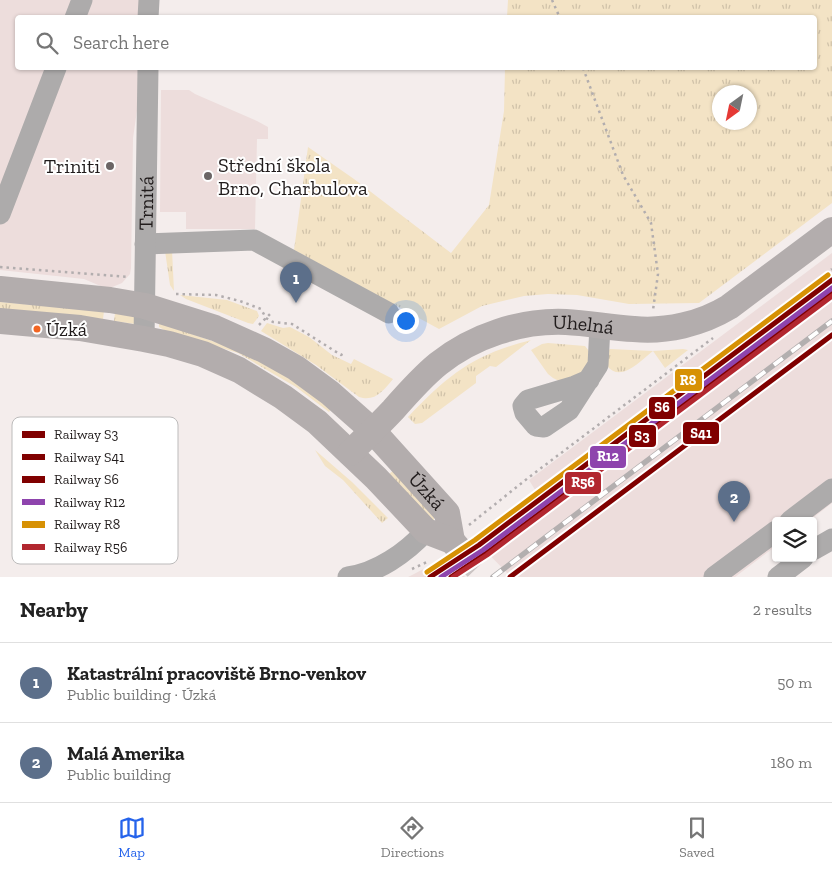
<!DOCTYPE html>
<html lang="en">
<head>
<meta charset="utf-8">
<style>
  body { margin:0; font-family:"Zilla Slab",serif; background:#f2f2f2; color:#222 }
  .controls { position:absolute; right:15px; bottom:15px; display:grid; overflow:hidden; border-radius:5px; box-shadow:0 1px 4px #0004 }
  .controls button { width:45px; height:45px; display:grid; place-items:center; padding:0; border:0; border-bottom:1px solid #e0e0e0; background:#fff; color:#222; font:25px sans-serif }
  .compass { position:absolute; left:712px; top:85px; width:45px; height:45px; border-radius:50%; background:#fff; box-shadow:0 1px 4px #0004; rotate:213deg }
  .you { position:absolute; left:405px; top:320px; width:18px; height:18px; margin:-12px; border:4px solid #fff; border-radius:50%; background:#1a73e8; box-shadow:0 0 0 8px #1a73e833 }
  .badge { display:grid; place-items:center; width:32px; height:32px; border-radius:50%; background:#2563eb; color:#fff; font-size:16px; font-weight:700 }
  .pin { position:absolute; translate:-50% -41px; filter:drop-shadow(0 1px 2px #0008) }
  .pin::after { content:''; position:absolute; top:26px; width:18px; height:15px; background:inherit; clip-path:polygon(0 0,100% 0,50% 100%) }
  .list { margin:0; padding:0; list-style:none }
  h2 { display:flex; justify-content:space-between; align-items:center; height:65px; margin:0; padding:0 20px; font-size:21px }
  h2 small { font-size:16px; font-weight:400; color:#767676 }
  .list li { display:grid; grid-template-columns:32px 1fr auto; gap:15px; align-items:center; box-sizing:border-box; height:80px; padding:0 20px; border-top:1px solid #e0e0e0 }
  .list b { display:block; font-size:19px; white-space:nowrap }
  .list p { margin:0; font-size:16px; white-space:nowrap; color:#767676 }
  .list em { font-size:16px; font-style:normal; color:#767676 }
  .icon { flex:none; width:28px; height:28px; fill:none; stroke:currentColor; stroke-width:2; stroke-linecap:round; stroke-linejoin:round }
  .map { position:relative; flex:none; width:832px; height:577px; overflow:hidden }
  .search { position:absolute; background:#fff; box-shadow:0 1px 4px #0004; left:15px; right:15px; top:15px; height:55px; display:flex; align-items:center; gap:12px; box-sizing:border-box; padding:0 18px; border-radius:5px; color:#767676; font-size:19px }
  .sheet { height:225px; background:#fff }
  nav { display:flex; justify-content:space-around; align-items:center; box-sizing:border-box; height:70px; border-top:1px solid #e0e0e0; background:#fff; font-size:14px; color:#767676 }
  nav a { display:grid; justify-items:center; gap:2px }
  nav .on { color:#2563eb }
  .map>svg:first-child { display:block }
</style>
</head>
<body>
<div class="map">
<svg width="832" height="577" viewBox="0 0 832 577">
  <defs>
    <pattern id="grass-tufts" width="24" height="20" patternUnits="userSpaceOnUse" patternTransform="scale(1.25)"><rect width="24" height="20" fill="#f3e3c5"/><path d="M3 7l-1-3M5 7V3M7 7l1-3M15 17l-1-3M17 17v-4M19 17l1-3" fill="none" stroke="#d0c2a9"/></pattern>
  </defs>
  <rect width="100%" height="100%" fill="#f4edec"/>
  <path fill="#eddddc" d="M 0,0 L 140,0 L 140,17 L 18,18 L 18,68 L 140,68 L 139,97 L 133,138 L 131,268 L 130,274 L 122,283 L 110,288 L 103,287 L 84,279 L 0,270 Z
    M 161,90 L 189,90 L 195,94 L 257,121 L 268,127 L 268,139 L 257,139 L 255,229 L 186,229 L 186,212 L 160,212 Z
    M 832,253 L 832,503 L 809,521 L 776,521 L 776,546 L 735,577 L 511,577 L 474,539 L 537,493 L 529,480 Z
    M 446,557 L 465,577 L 408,577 L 414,574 Z"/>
  <path fill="url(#grass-tufts)" fill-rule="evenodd" d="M 508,0 L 832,0 L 832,203 L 699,303 L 629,304 L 577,295 L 548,294 L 524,296 L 482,306 L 439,329 L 294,250 L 308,147 L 354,179 L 451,253 L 489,205 L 504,111 L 505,68 L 814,68 L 814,18 L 507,17 ZM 720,92 L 750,92 L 750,122 L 720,122 Z
    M 172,250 L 174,291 L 170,285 L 165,251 Z
    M 180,295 L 227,300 L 257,311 L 259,316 L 253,324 L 248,323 L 186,299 Z
    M 0,302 L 104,311 L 103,319 L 0,309 Z
    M 115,313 L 136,317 L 135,324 L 114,321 Z
    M 159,323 L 239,350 L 283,374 L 332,408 L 329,412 L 296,387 L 238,353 L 166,331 L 159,327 Z
    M 267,323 L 283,328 L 290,327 L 309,337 L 332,355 L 351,364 L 354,359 L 393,379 C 383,391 375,402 359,397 L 316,365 L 261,331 Z
    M 531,340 L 496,367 L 490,366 L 476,376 L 476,383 L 422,423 L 415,424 L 408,417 C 449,374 473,355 531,340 Z
    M 548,343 L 585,346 L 589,351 L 588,369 L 561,382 L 553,378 L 548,374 L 531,350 L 542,344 Z
    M 610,349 L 653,351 L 683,349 L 688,350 L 665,368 L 653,351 C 640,361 621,383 607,366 L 608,351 Z
    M 315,450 L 352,482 L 388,518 L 382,523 L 343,480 L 325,466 Z
    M 397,467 L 434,517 L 434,522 L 387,476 Z"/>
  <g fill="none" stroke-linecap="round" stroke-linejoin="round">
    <path stroke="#cac3c2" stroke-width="26" stroke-dasharray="26 13" stroke-linecap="butt" d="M 459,549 L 486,577"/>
    <path stroke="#b2adae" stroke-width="2.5" stroke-dasharray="2.5 4" stroke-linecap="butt" d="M 552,0 L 560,18
      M 583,68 L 623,175 L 651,223 L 658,274 L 653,310
      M 0,267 L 128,277
      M 176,294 L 216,295 L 240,301 L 261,309 L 266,318 L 273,322 L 292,324 L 341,355 L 344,353
      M 259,325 L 270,314
      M 542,490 L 582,460 L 586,454 L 594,450 L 751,331 L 759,323 L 832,269
      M 469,525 L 528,478 L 713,338
      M 412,569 L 427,562"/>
    <g stroke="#adabab" stroke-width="21">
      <path d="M 75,18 L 82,0"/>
      <path d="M 148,18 L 149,0"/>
      <path d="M 0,214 L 56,68"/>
      <path d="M 145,244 L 254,240 L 389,313"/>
      <path id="s1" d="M 144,339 L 148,68"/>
      <path d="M 589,380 L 575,386 L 528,400 L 523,406 L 525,413 L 536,426 L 544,427 L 569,410 L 598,365 L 600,326"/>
      <path d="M 790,521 L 832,489"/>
      <path d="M 813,550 L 832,539"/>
      <path d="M 348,577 C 377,573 406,553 426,531"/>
      <path d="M 714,577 L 776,531"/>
      <path d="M 778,577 L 803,558"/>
    </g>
    <g stroke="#b3adad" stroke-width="26">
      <path id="s2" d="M 0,289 L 110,300 L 145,306 L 215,328 L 264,350 L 296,368 L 330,393 L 373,431 L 447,513 L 452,541"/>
      <path d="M 0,321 L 80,328 L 144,339 L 169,344 L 203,354 L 239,370 L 283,397 L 317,422 L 376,478 L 426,531 L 452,541 L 459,549"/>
      <path id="s3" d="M 350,453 C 364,439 379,425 393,410 C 407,394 422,377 438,364 C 473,336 521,320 566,322 C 589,323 611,328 634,329 C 666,332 701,324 729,307 L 832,230"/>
    </g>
    <defs>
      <path id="rail" d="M 428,577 L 443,569
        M 493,577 L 832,321"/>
    </defs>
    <use href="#rail" stroke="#b3afaf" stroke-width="5.5"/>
    <use href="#rail" stroke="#fff" stroke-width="4" stroke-dasharray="11" stroke-linecap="butt"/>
    <defs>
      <path id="rail-1" d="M 451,577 L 492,549 L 832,293"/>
      <path id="rail-2" d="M 510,577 L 832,335"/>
      <path id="rail-3" d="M 430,577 L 479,545 L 832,280"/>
      <path id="rail-4" d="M 441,577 L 483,550 L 832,288"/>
      <path id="rail-5" d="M 427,572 L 475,540 L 828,275"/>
      <path id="rail-6" d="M 453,577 L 487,555 L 832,296"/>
    </defs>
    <use href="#rail-1" stroke="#fff" stroke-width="9"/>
    <use href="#rail-2" stroke="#fff" stroke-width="9"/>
    <use href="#rail-3" stroke="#fff" stroke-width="9"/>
    <use href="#rail-4" stroke="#fff" stroke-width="9"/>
    <use href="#rail-5" stroke="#fff" stroke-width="9"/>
    <use href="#rail-6" stroke="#fff" stroke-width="9"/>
    <use href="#rail-1" stroke="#800000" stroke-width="5"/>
    <use href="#rail-2" stroke="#800000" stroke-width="5"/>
    <use href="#rail-3" stroke="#800000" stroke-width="5"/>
    <use href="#rail-4" stroke="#8e44ad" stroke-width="5"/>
    <use href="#rail-5" stroke="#d79104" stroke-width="5"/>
    <use href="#rail-6" stroke="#b2272f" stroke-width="5"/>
  </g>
  <g fill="#6b6565" stroke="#fff" stroke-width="2">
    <circle cx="110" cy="166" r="5"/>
    <circle cx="208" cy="176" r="5"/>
  </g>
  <circle fill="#f26522" stroke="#fff" stroke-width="2" cx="37" cy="329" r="4.5"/>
  <g text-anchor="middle" stroke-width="4" stroke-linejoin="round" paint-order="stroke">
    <g font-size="19" fill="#211c1c" stroke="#fff" text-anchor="start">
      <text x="46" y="336">Úzká</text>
    </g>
    <g font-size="20" fill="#211c1c" stroke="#fff" text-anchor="start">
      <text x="218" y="172">Střední škola<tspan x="218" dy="23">Brno, Charbulova</tspan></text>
      <text x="100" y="173" text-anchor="end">Triniti</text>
    </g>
    <g font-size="20" fill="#211c1c" stroke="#fff">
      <text dy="7" stroke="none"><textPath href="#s1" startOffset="136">Trnitá</textPath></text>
      <text dy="7" stroke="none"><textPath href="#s3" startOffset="280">Uhelná</textPath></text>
      <text dy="7" stroke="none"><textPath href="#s2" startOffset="490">Úzká</textPath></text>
    </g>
  </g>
  <rect x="12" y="417" width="166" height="147" rx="8" fill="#fff" stroke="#bcbbbb" stroke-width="1"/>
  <rect x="22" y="431" width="23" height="7" fill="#800000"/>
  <rect x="22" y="454" width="23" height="6" fill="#800000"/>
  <rect x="22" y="476" width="23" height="7" fill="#800000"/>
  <rect x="22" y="499" width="23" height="6" fill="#8e44ad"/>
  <rect x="22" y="521" width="23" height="7" fill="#d79104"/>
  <rect x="22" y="544" width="23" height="6" fill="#b2272f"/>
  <g font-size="14" fill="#211c1c">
    <text x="54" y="439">Railway S3</text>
    <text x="54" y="462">Railway S41</text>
    <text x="54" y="484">Railway S6</text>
    <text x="54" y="507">Railway R12</text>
    <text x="54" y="529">Railway R8</text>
    <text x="54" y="552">Railway R56</text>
  </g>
  <g stroke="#fff" stroke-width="2">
    <rect x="674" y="368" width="29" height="24" rx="5" fill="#d79104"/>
    <rect x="648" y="396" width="28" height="24" rx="5" fill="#800000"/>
    <rect x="682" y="421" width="38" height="24" rx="5" fill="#800000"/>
    <rect x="628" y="424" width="29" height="24" rx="5" fill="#800000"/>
    <rect x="589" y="445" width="38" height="24" rx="5" fill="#8e44ad"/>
    <rect x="564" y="471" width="38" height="24" rx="5" fill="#b2272f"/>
  </g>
  <g font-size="14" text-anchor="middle" font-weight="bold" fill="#fff">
    <text x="688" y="385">R8</text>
    <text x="662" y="412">S6</text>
    <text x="701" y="438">S41</text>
    <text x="642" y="441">S3</text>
    <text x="608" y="461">R12</text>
    <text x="583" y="487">R56</text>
  </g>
</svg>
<div class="controls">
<button><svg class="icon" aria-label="layers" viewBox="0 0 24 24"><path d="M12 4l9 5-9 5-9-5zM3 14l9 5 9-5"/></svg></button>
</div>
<svg class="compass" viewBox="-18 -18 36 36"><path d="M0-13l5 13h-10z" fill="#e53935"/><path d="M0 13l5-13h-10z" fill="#767676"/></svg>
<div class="you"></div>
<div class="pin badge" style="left:296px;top:303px;background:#5c6f8a">1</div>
<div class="pin badge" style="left:734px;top:522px;background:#5c6f8a">2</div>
<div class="search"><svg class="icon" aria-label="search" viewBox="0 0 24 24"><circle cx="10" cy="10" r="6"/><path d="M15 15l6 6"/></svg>Search here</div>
</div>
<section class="sheet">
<h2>Nearby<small>2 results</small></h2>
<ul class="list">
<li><span class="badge" style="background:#5c6f8a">1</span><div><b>Katastrální pracoviště Brno-venkov</b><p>Public building · Úzká</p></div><em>50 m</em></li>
<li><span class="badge" style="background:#5c6f8a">2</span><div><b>Malá Amerika</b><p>Public building</p></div><em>180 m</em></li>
</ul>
</section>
<nav>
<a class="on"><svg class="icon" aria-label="map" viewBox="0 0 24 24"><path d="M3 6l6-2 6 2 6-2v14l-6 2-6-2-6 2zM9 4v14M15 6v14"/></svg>Map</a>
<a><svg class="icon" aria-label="directions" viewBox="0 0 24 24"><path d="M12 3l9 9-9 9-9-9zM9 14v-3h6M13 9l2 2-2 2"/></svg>Directions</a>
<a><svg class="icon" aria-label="saved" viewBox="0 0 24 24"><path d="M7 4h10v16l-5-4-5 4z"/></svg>Saved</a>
</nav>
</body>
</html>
